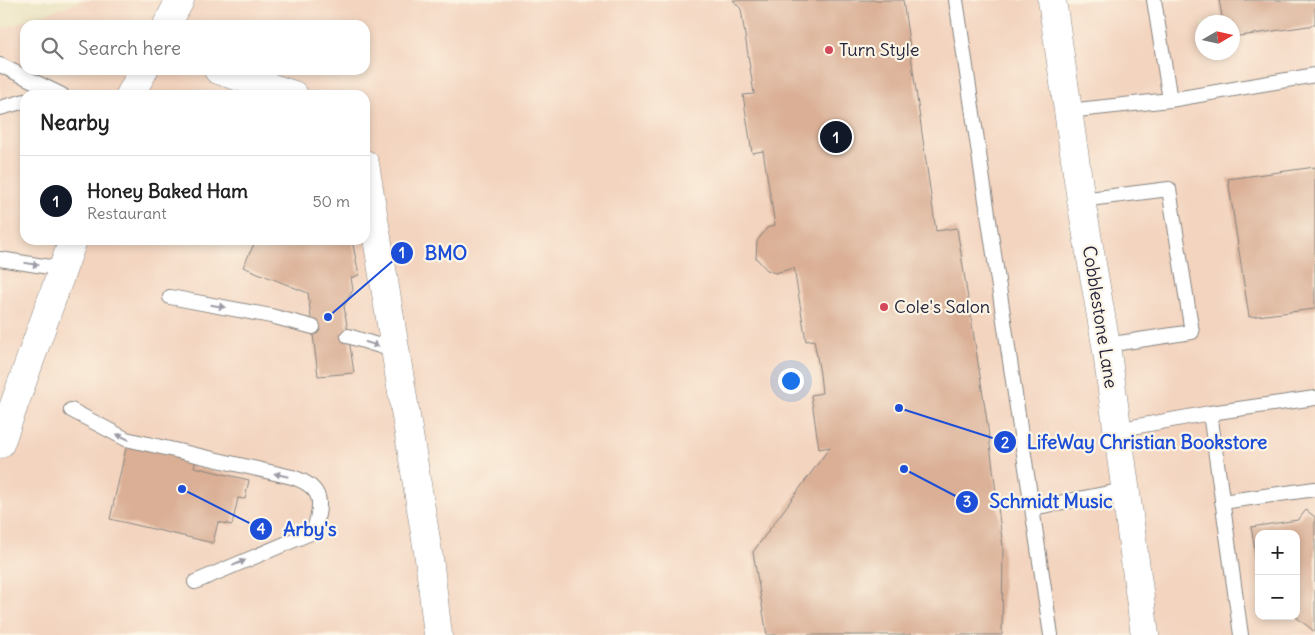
<!DOCTYPE html>
<html lang="en">
<head>
<meta charset="utf-8">
<style>
  body { margin:0; font-family:Delius,sans-serif; background:#f6f6f6; color:#222 }
  .controls { position:absolute; right:15px; bottom:15px; display:grid; overflow:hidden; border-radius:10px; box-shadow:0 2px 8px #0003 }
  .controls button { width:45px; height:45px; display:grid; place-items:center; padding:0; border:0; border-bottom:1px solid #e0e0e0; background:#fff; color:#222; font:25px sans-serif }
  .compass { position:absolute; left:1195px; top:15px; width:45px; height:45px; border-radius:50%; background:#fff; box-shadow:0 2px 8px #0003; rotate:81deg }
  .you { position:absolute; left:790px; top:380px; width:18px; height:18px; margin:-12px; border:4px solid #fff; border-radius:50%; background:#1a73e8; box-shadow:0 0 0 8px #1a73e833 }
  .badge { display:grid; place-items:center; width:32px; height:32px; border-radius:50%; background:#111827; color:#fff; font-size:16px; font-weight:700 }
  .pin { position:absolute; translate:-50% -50%; border:2px solid #fff; box-shadow:0 1px 5px #0006 }
  .list { margin:0; padding:0; list-style:none }
  h2 { display:flex; justify-content:space-between; align-items:center; height:65px; margin:0; padding:0 20px; font-size:21px }
  h2 small { font-size:16px; font-weight:400; color:#767676 }
  .list li { display:grid; grid-template-columns:32px 1fr auto; gap:15px; align-items:center; box-sizing:border-box; height:90px; padding:0 20px; border-top:1px solid #e0e0e0 }
  .list b { display:block; font-size:19px; white-space:nowrap }
  .list p { margin:0; font-size:16px; white-space:nowrap; color:#767676 }
  .list em { font-size:16px; font-style:normal; color:#767676 }
  .icon { flex:none; width:28px; height:28px; fill:none; stroke:currentColor; stroke-width:2; stroke-linecap:round; stroke-linejoin:round }
  .map { position:relative; flex:none; width:1315px; height:635px; overflow:hidden }
  .search { position:absolute; background:#fff; box-shadow:0 2px 8px #0003; left:20px; top:20px; width:350px; height:55px; display:flex; align-items:center; gap:12px; box-sizing:border-box; padding:0 18px; border-radius:15px; color:#767676; font-size:19px }
  .panel { position:absolute; background:#fff; box-shadow:0 2px 8px #0003; left:20px; top:90px; width:350px; height:155px; border-radius:15px }
  .map>svg:first-child { display:block }
</style>
</head>
<body>
<div class="map">
<svg width="1315" height="635" viewBox="0 0 1315 635">
  <rect width="100%" height="100%" fill="#fcf5e5"/>
  <filter id="ink" filterUnits="userSpaceOnUse"><feTurbulence type="fractalNoise" baseFrequency=".02" numOctaves="2"/><feDisplacementMap in="SourceGraphic" scale="10" xChannelSelector="R" yChannelSelector="G"/><feConvolveMatrix kernelMatrix="1 2 1 2 8 2 1 2 1" color-interpolation-filters="sRGB"/></filter>
  <filter id="wash" filterUnits="userSpaceOnUse"><feTurbulence type="fractalNoise" baseFrequency=".0096" numOctaves="4" result="noise"/><feDisplacementMap in="SourceGraphic" scale="20" xChannelSelector="R" yChannelSelector="G"/><feGaussianBlur stdDeviation="1.12" result="paint"/><feColorMatrix in="noise" values="0 0 0 0 0 0 0 0 0 0 0 0 0 0 0 0 0 1.4 0 .05"/><feComposite in="paint" operator="in"/></filter>
  <g filter="url(#wash)">
    <rect width="100%" height="100%" fill="#ece5c4"/>
    <path fill="#f3d4bf" fill-rule="evenodd" d="M 83,0 L 1315,0 L 1315,635 L 0,635 L 0,30 ZM 1202,22 L 1232,22 L 1232,52 L 1202,52 ZM 25,25 L 365,25 L 365,70 L 25,70 ZM 25,95 L 365,95 L 365,240 L 25,240 ZM 1259,534 L 1296,534 L 1296,616 L 1259,616 Z"/>
    <g id="blocks">
      <path fill="#daaf95" d="M 733,0 L 903,0 L 936,231 L 957,228 L 987,421 L 1003,547 L 1002,635 L 767,635 L 753,552 L 830,447 L 819,449 L 811,395 L 822,393 L 820,374 L 814,340 L 806,341 L 794,268 L 775,273 L 767,270 L 756,258 L 757,241 L 767,228 L 775,225 L 763,151 L 752,153 L 743,95 L 754,94 L 741,9 Z
        M 1219,0 L 1315,0 L 1315,25 L 1240,36 L 1232,34 L 1232,22 L 1223,22 Z
        M 1315,167 L 1315,309 L 1249,317 L 1228,179 Z
        M 256,240 L 352,240 L 359,275 L 351,278 L 353,290 L 344,306 L 354,373 L 318,376 L 308,293 L 243,267 Z
        M 127,444 L 196,460 L 194,467 L 249,480 L 245,499 L 238,498 L 232,525 L 218,522 L 213,543 L 110,519 Z
        M 1306,510 L 1315,517 L 1315,632 L 1296,617 L 1296,534 L 1259,534 L 1258,566 L 1251,527 L 1298,520 Z"/>
    </g>
  </g>
  <g filter="url(#ink)">
    <use href="#blocks" fill-opacity="0" stroke="#878480" stroke-width="1"/>
    <g fill="none" stroke-linecap="round" stroke-linejoin="round">
      <defs>
        <path id="service" d="M 956,0 L 1051,635
          M 1154,0 L 1170,100
          M 0,65 L 62,95
          M 0,108 L 25,101
          M 1068,111 L 1170,100 L 1315,75
          M 1081,200 L 1169,189 L 1192,332 L 1106,345
          M 0,259 L 62,269
          M 170,297 L 271,316 L 313,327
          M 348,336 L 396,351
          M 71,410 L 126,439 L 292,477 C 324,487 323,504 313,532 L 195,582
          M 1210,413 L 1315,398
          M 1116,430 L 1210,413 L 1241,635
          M 1222,502 L 1315,489
          M 1033,508 L 1124,490"/>
        <path id="minor" d="M 1052,0 L 1081,200 L 1106,345 L 1145,635
          M 167,25 L 180,0
          M 218,70 L 294,95
          M 130,95 L 144,70
          M 365,164 L 429,558 L 438,635
          M 0,444 L 73,240"/>
      </defs>
      <use href="#service" stroke="#878480" stroke-width="16"/>
      <use href="#minor" stroke="#878480" stroke-width="29"/>
      <use href="#service" stroke="#fff" stroke-width="14"/>
      <use href="#minor" stroke="#fff" stroke-width="28"/>
    </g>
    <defs><path id="oneway-solid" d="M-6-.8H1V-3.2L6.5 0L1 3.2V.8H-6Z" transform="scale(1.25)"/></defs>
    <g fill="#9c9ca7">
      <use href="#oneway-solid" transform="translate(32 264) rotate(9)"/>
      <use href="#oneway-solid" transform="translate(218 306) rotate(10)"/>
      <use href="#oneway-solid" transform="translate(372 344) rotate(18)"/>
      <use href="#oneway-solid" transform="translate(123 437) rotate(-156)"/>
      <use href="#oneway-solid" transform="translate(281 475) rotate(-167)"/>
      <use href="#oneway-solid" transform="translate(239 563) rotate(-23)"/>
    </g>
  </g>
  <g fill="#d1495b" stroke="#fcf5e5" stroke-width="2">
    <circle cx="829" cy="50" r="5"/>
    <circle cx="884" cy="307" r="5"/>
  </g>
  <g text-anchor="middle" stroke-width="4.5" stroke-linejoin="round" paint-order="stroke">
    <g font-size="18" fill="#22223b" stroke="#fcf5e5" text-anchor="start">
      <text x="839" y="56">Turn Style</text>
      <text x="894" y="313">Cole's Salon</text>
    </g>
    <g font-size="18" fill="#22223b" stroke="#fcf5e5">
      <text transform="translate(1100 317) rotate(81)" y="6">Cobblestone Lane</text>
    </g>
  </g>
  <path fill="none" stroke="#1d4ed8" stroke-width="2" d="M328 317L402 253M899 408L1005 442M904 469L967 502M182 489L261 529"/>
  <g fill="#1d4ed8" stroke="#fcf5e5" stroke-width="2">
    <circle cx="328" cy="317" r="5"/>
    <circle cx="899" cy="408" r="5"/>
    <circle cx="904" cy="469" r="5"/>
    <circle cx="182" cy="489" r="5"/>
    <circle cx="402" cy="253" r="12"/>
    <circle cx="1005" cy="442" r="12"/>
    <circle cx="967" cy="502" r="12"/>
    <circle cx="261" cy="529" r="12"/>
  </g>
  <g font-size="15" text-anchor="middle" font-weight="bold" fill="#fff">
    <text x="402" y="258">1</text>
    <text x="1005" y="448">2</text>
    <text x="967" y="507">3</text>
    <text x="261" y="534">4</text>
  </g>
  <g font-size="19" text-anchor="middle" font-weight="bold" fill="#1d4ed8" stroke="#fcf5e5" stroke-width="4.5" stroke-linejoin="round" paint-order="stroke">
    <text x="446" y="260">BMO</text>
    <text x="1147" y="449">LifeWay Christian Bookstore</text>
    <text x="1051" y="508">Schmidt Music</text>
    <text x="310" y="536">Arby's</text>
  </g>
</svg>
<div class="controls">
<button>+</button>
<button>−</button>
</div>
<svg class="compass" viewBox="-18 -18 36 36"><path d="M0-13l5 13h-10z" fill="#e53935"/><path d="M0 13l5-13h-10z" fill="#767676"/></svg>
<div class="you"></div>
<div class="pin badge" style="left:836px;top:137px">1</div>
<div class="search"><svg class="icon" aria-label="search" viewBox="0 0 24 24"><circle cx="10" cy="10" r="6"/><path d="M15 15l6 6"/></svg>Search here</div>
<section class="panel">
<h2>Nearby<small></small></h2>
<ul class="list">
<li><span class="badge">1</span><div><b>Honey Baked Ham</b><p>Restaurant</p></div><em>50 m</em></li>
</ul>
</section>
</div>
</body>
</html>
